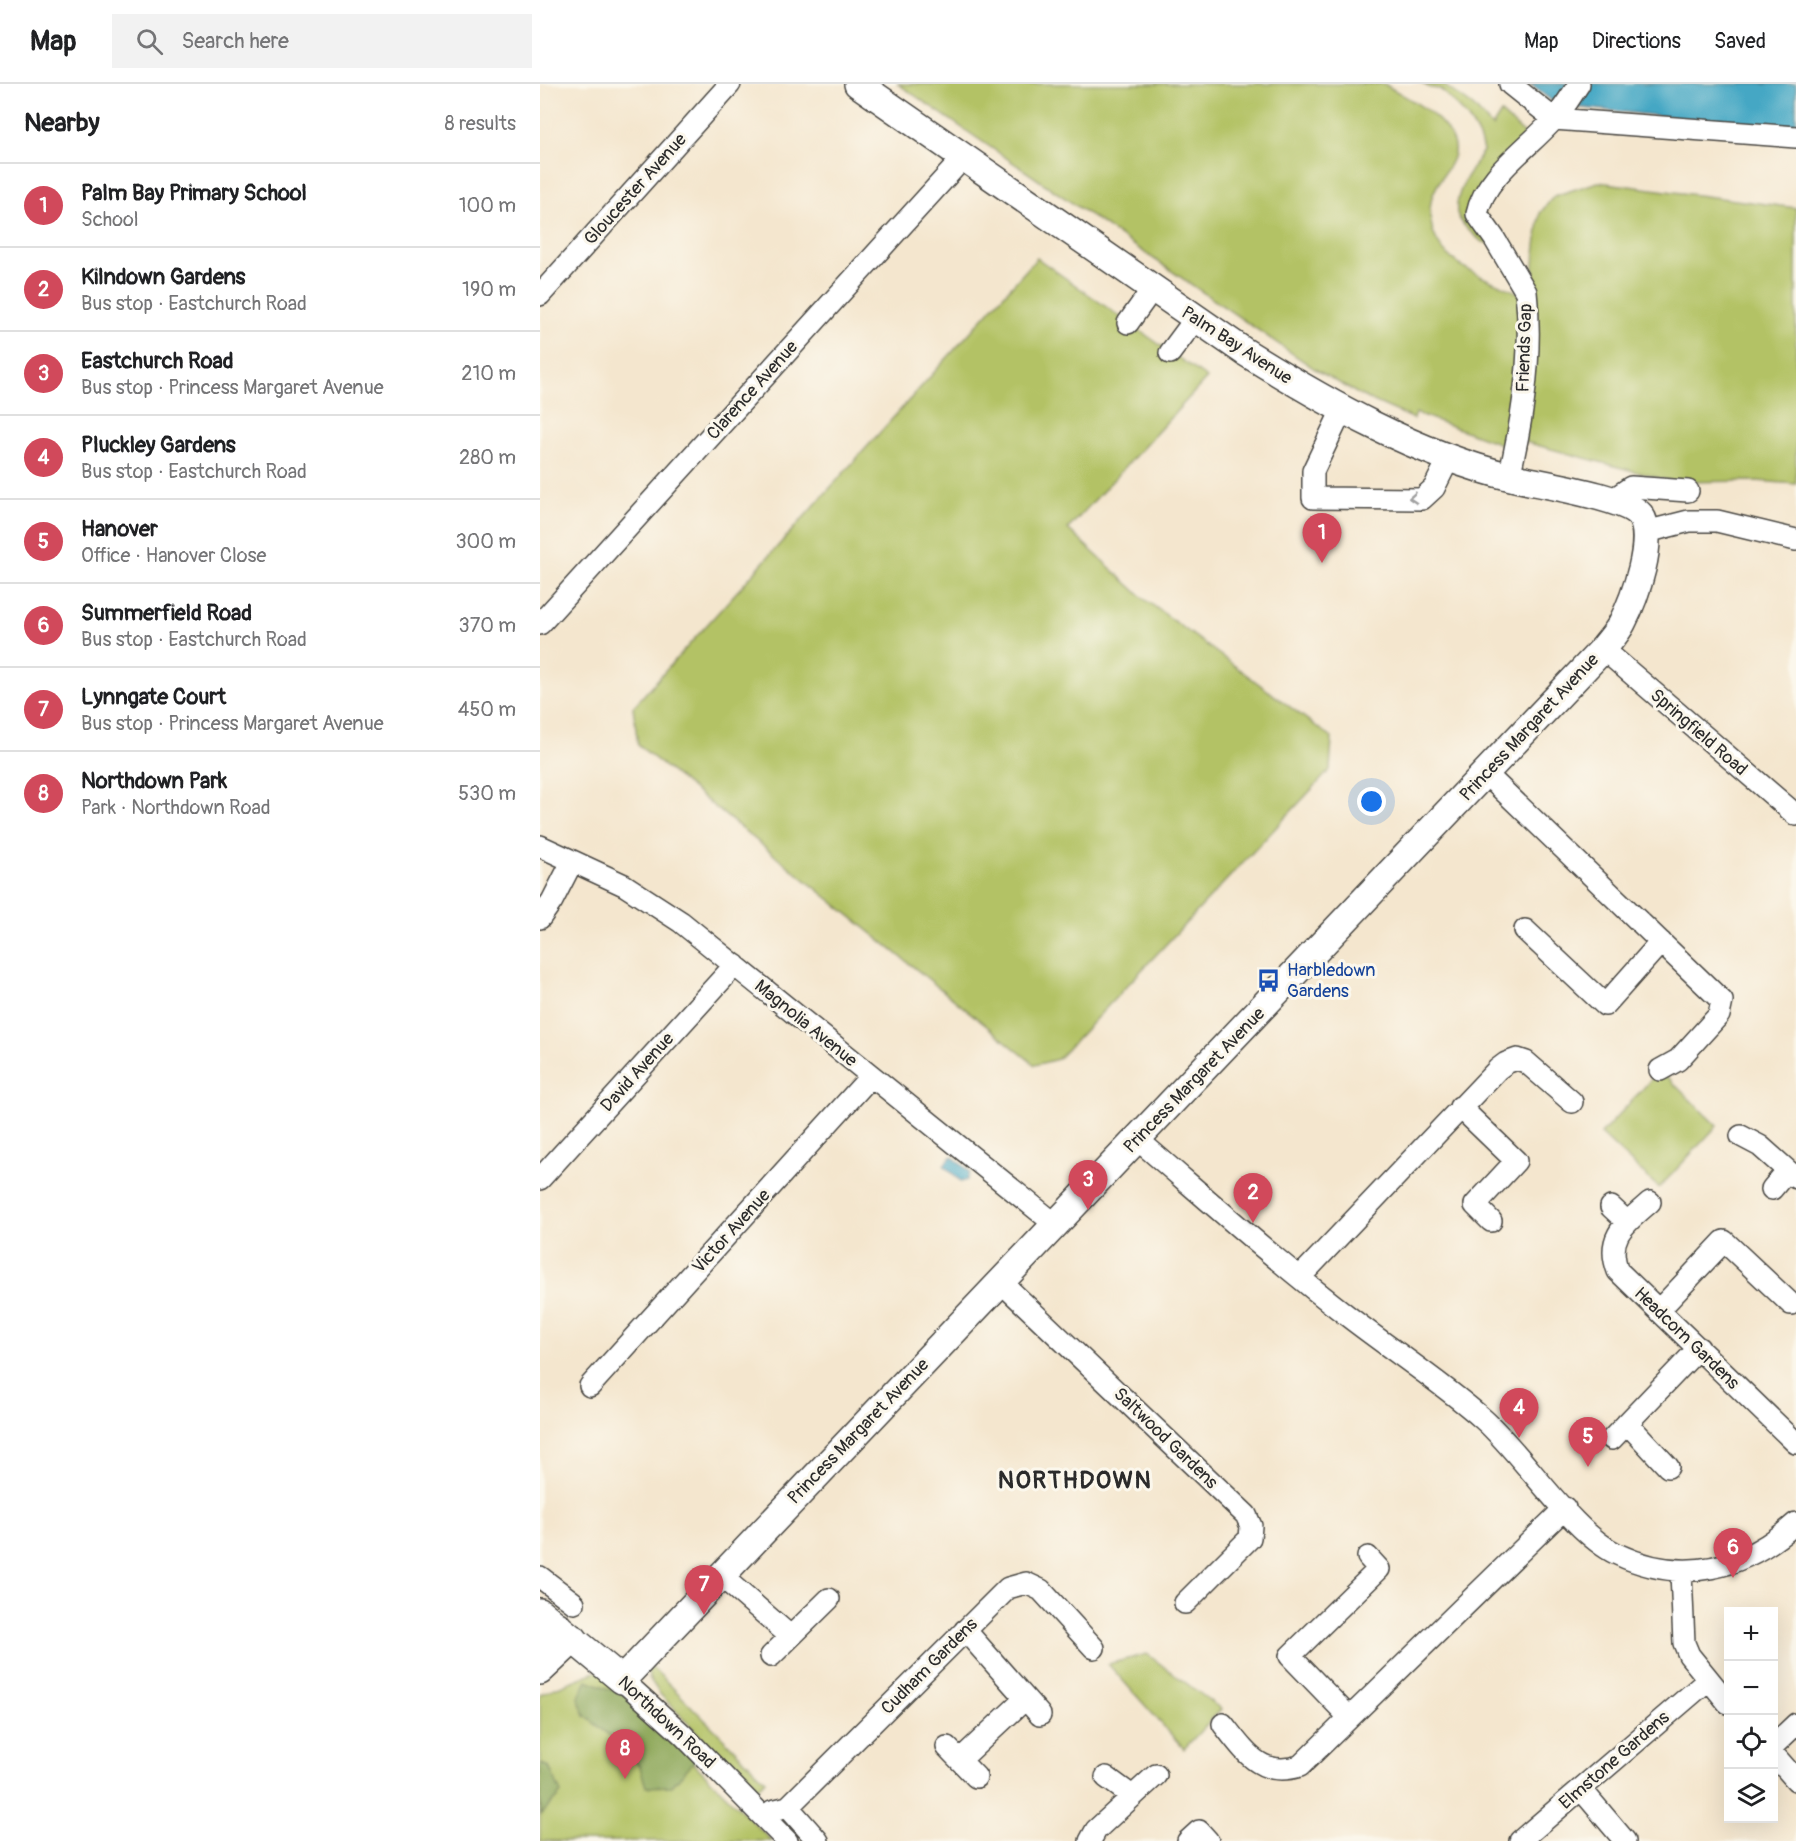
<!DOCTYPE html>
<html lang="en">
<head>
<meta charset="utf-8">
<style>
  body { margin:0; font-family:Pangolin,sans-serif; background:#f2f2f2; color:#202124 }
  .controls { position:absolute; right:18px; bottom:18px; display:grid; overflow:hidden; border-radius:0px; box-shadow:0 6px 24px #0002 }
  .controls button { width:54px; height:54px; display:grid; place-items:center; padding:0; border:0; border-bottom:2px solid #e0e0e0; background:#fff; color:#202124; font:30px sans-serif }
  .you { position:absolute; left:832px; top:718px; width:21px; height:21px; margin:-15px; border:4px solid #fff; border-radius:50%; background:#1a73e8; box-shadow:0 0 0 9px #1a73e833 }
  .badge { display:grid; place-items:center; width:39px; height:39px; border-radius:50%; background:#d1495b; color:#fff; font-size:20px; font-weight:700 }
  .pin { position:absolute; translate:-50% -50px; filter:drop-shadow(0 2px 3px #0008) }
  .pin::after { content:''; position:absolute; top:32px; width:21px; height:18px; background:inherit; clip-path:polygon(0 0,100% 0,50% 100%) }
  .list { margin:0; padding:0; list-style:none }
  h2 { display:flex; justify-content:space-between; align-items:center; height:78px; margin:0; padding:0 24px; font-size:26px }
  h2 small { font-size:20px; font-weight:400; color:#757577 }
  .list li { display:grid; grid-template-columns:39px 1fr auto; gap:18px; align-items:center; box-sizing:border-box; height:84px; padding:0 24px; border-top:2px solid #e0e0e0 }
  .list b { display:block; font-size:22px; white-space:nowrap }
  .list p { margin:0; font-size:20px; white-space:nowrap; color:#757577 }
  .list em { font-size:20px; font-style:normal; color:#757577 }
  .icon { flex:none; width:33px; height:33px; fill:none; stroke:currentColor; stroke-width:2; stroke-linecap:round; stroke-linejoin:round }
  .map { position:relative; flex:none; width:1256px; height:1757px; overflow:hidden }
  header { display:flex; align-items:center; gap:36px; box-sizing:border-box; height:84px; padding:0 30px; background:#fff; border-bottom:2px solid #e0e0e0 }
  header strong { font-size:28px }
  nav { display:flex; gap:33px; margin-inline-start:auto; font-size:21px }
  .search { width:420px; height:54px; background:#f2f2f2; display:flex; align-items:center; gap:15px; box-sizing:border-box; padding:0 21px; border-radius:0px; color:#757577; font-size:22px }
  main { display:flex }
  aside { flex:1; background:#fff }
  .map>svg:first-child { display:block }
</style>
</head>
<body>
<header>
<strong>Map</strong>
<div class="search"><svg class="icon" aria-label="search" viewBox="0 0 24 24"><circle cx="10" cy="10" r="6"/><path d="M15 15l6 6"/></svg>Search here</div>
<nav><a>Map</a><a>Directions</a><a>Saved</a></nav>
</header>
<main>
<aside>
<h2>Nearby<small>8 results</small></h2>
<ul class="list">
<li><span class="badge">1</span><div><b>Palm Bay Primary School</b><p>School</p></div><em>100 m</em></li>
<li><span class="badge">2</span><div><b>Kilndown Gardens</b><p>Bus stop · Eastchurch Road</p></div><em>190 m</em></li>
<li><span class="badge">3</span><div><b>Eastchurch Road</b><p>Bus stop · Princess Margaret Avenue</p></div><em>210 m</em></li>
<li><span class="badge">4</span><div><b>Pluckley Gardens</b><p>Bus stop · Eastchurch Road</p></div><em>280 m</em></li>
<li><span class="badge">5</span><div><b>Hanover</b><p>Office · Hanover Close</p></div><em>300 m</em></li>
<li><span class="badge">6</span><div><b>Summerfield Road</b><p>Bus stop · Eastchurch Road</p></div><em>370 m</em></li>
<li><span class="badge">7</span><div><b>Lynngate Court</b><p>Bus stop · Princess Margaret Avenue</p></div><em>450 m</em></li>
<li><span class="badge">8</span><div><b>Northdown Park</b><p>Park · Northdown Road</p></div><em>530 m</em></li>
</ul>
</aside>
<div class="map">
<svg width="1256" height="1757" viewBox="0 0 1256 1757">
  <rect width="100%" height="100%" fill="#fbf7ec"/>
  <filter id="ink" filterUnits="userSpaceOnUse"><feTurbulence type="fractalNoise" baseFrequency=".0167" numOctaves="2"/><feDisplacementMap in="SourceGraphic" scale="12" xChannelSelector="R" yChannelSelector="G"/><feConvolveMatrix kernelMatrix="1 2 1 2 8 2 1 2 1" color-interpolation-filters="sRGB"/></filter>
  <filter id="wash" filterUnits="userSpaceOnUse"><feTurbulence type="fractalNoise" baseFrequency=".008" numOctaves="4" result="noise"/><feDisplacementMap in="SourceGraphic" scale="24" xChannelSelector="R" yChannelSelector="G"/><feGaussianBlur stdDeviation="1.35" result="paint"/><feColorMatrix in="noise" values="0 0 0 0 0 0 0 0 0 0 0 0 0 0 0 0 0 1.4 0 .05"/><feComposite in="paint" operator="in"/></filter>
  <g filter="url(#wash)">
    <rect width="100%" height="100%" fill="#f4e6ce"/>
    <path fill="#b3c265" stroke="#6f7648" stroke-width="1.5" d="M 358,0 L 844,0 C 866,14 904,30 913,58 C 918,72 908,83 901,95 C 892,109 888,121 891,138 C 897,181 944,193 979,209 L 984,225 L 969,363 L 876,329 L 874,335 L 820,311 L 775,285 Z
      M 883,0 L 902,0 L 933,22 L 952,43 L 961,29 L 986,51 L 940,104 L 950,159 L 942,158 C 933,150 920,140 917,129 C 914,109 933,83 943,67 C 938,40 919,24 900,5 L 890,4 Z
      M 1058,98 L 1256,124 L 1256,400 L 1216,397 L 1134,398 L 985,358 L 994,179 L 1000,129 L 1014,112 Z
      M 497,174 L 667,294 L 528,445 L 603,514 L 792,654 L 790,686 L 518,975 L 495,981 L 98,661 L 93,623 Z
      M 1120,986 L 1177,1042 L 1119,1104 L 1061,1050 Z
      M 607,1570 L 681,1625 L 644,1665 L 568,1580 Z
      M 113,1584 L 225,1696 L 214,1708 L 120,1610 L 109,1594 L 108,1586 Z
      M 60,1586 L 232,1757 L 0,1757 L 0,1610 Z"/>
    <path fill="#8ea85a" stroke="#5c6a42" stroke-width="1.5" d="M 47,1596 L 130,1629 L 156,1675 L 132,1702 L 106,1703 L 100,1683 L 72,1653 L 45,1632 L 38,1614 Z
      M 0,1679 L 9,1683 L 21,1709 L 1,1731 Z"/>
    <path fill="#45a7c4" stroke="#386978" stroke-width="1.5" d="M 990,0 L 1029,0 L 1016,20 Z
      M 1048,0 L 1256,0 L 1256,46 L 1035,23 Z
      M 412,1072 L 430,1088 L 427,1096 L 421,1098 L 404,1081 Z"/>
  </g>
  <g filter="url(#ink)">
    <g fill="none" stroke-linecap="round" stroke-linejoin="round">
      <defs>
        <path id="minor" d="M 970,0 L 1014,35
          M 1014,35 L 1256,53
          M 0,211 L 190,0
          M 588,239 L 613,204
          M 630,269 L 656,234
          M 803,324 L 773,387 L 773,414 L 882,415 L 894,404 L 909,374
          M 969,393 C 983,334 993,268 986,208 L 954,154 L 937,130 C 945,91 989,64 1015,34 C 1024,24 1031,12 1039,0
          M 1072,416 L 1091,403 L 1148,407
          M 1106,448 L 1149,437 L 1177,437 L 1256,456
          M 0,540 L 424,73
          M 1063,565 L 1256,731
          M 946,690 L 1182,917 L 1179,931 L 1138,976 L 1120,986
          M 0,762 L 84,801 L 141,838 L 515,1140
          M 0,834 L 12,817 L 32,778
          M 985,846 L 1065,921 L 1121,858
          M 920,1023 L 976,1077 L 935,1121 L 951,1137
          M 1201,1052 L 1220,1062 L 1256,1094
          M 597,1055 C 667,1115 736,1177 809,1233 C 853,1267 901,1298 943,1335 C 983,1370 1032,1449 1077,1470 C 1143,1501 1203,1486 1256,1439
          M 0,1095 L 195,881
          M 1232,1105 L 1247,1087
          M 1110,1118 C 1085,1140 1065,1153 1078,1187 L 1256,1359
          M 1071,1123 L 1087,1138
          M 760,1193 L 958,985 L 966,979 L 977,975 L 986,978 L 1032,1018
          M 461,1198 L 706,1431 L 711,1442 L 710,1454 L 645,1519
          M 1119,1226 L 1184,1157 L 1251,1220
          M 50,1302 L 331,992
          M 1087,1339 L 1128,1383
          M 1072,1355 L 1159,1264
          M 1141,1488 L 1144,1559 L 1149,1571 L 1188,1619
          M 180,1491 L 250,1552
          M 0,1493 L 34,1519
          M 425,1546 L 500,1631
          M 231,1572 L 289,1515
          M 82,1596 L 142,1650 L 247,1757
          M 809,1633 L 750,1572 L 839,1485 L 828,1473
          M 683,1640 C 706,1669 721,1694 760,1682 L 1025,1424
          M 1234,1661 L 1256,1640
          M 407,1663 L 436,1693
          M 1234,1671 L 1256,1696
          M 420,1676 L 485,1615
          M 566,1693 L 592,1712
          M 1041,1705 L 1085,1757
          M 248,1723 L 278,1757
          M 225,1733 L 232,1727 L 248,1723 L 468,1504 L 486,1499 L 501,1506 L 554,1564
          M 550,1757 L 556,1746 L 616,1691
          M 648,1757 L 659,1747 L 668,1757
          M 980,1757 L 1168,1596"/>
        <path id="major" d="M 0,1528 L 82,1596 L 1063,565 C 1069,557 1077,549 1082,539 C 1094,516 1117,454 1100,431 C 1084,412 999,400 971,393 C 876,370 787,319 705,268 L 318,0
          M 0,1560 L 18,1542
          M 0,1587 L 34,1555"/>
      </defs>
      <use href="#minor" stroke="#494743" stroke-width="24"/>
      <use href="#major" stroke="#494743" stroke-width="30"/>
      <use href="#minor" stroke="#fff" stroke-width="21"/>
      <use href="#major" stroke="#fff" stroke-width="27"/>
    </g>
    <defs><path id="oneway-chevron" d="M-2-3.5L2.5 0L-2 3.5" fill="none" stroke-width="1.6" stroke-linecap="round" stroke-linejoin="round" transform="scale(1.5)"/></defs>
    <use stroke="#a0a0a0" href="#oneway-chevron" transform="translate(873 414) rotate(176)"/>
  </g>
  <defs>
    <symbol id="bus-bare" viewBox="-9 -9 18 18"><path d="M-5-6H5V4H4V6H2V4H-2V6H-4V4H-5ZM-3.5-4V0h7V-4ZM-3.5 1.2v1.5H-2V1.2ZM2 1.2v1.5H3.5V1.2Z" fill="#1a4fb4" stroke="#fbf7ec" stroke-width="2.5" paint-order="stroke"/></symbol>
  </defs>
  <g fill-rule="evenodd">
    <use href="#bus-bare" x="712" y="880" width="33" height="33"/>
  </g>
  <g text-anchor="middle" stroke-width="6" stroke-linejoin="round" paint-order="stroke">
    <g font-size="18" fill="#2b2b2b" stroke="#fbf7ec">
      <text transform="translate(95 105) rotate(-48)" y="6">Gloucester Avenue</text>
      <text transform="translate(697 261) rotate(33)" y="6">Palm Bay Avenue</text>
      <text transform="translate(984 264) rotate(-88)" y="6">Friends Gap</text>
      <text transform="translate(212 306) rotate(-48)" y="6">Clarence Avenue</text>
      <text transform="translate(989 643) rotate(-47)" y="6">Princess Margaret Avenue</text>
      <text transform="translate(1159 648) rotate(41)" y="6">Springfield Road</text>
      <text transform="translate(266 939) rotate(39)" y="6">Magnolia Avenue</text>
      <text transform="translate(97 988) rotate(-48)" y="6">David Avenue</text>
      <text transform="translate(654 996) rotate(-46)" y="6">Princess Margaret Avenue</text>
      <text transform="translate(191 1147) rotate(-48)" y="6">Victor Avenue</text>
      <text transform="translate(1147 1254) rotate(44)" y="6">Headcorn Gardens</text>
      <text transform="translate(318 1347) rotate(-46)" y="6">Princess Margaret Avenue</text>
      <text transform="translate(626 1354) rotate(44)" y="6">Saltwood Gardens</text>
      <text transform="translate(389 1582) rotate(-45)" y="6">Cudham Gardens</text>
      <text transform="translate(127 1638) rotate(43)" y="6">Northdown Road</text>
      <text transform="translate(1074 1676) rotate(-41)" y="6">Elmstone Gardens</text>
    </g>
    <g font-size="18" fill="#164399" stroke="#fbf7ec" text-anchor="start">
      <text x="747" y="892">Harbledown<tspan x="747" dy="21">Gardens</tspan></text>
    </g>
    <g font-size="24" font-weight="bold" letter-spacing="1.5" fill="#2b2b2b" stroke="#fbf7ec">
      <text x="535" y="1404">NORTHDOWN</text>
    </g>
  </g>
</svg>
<div class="controls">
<button>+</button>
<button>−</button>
<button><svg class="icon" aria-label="locate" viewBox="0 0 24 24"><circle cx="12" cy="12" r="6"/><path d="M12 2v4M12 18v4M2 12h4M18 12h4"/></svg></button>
<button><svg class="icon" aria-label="layers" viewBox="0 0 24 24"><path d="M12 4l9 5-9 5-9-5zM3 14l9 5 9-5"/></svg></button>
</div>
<div class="you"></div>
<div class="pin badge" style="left:782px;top:479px">1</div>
<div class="pin badge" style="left:713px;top:1139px">2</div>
<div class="pin badge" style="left:548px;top:1126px">3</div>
<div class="pin badge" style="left:979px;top:1354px">4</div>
<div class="pin badge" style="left:1048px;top:1383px">5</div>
<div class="pin badge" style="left:1193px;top:1494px">6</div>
<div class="pin badge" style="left:164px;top:1531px">7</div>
<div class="pin badge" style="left:85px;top:1695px">8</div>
</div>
</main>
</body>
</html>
